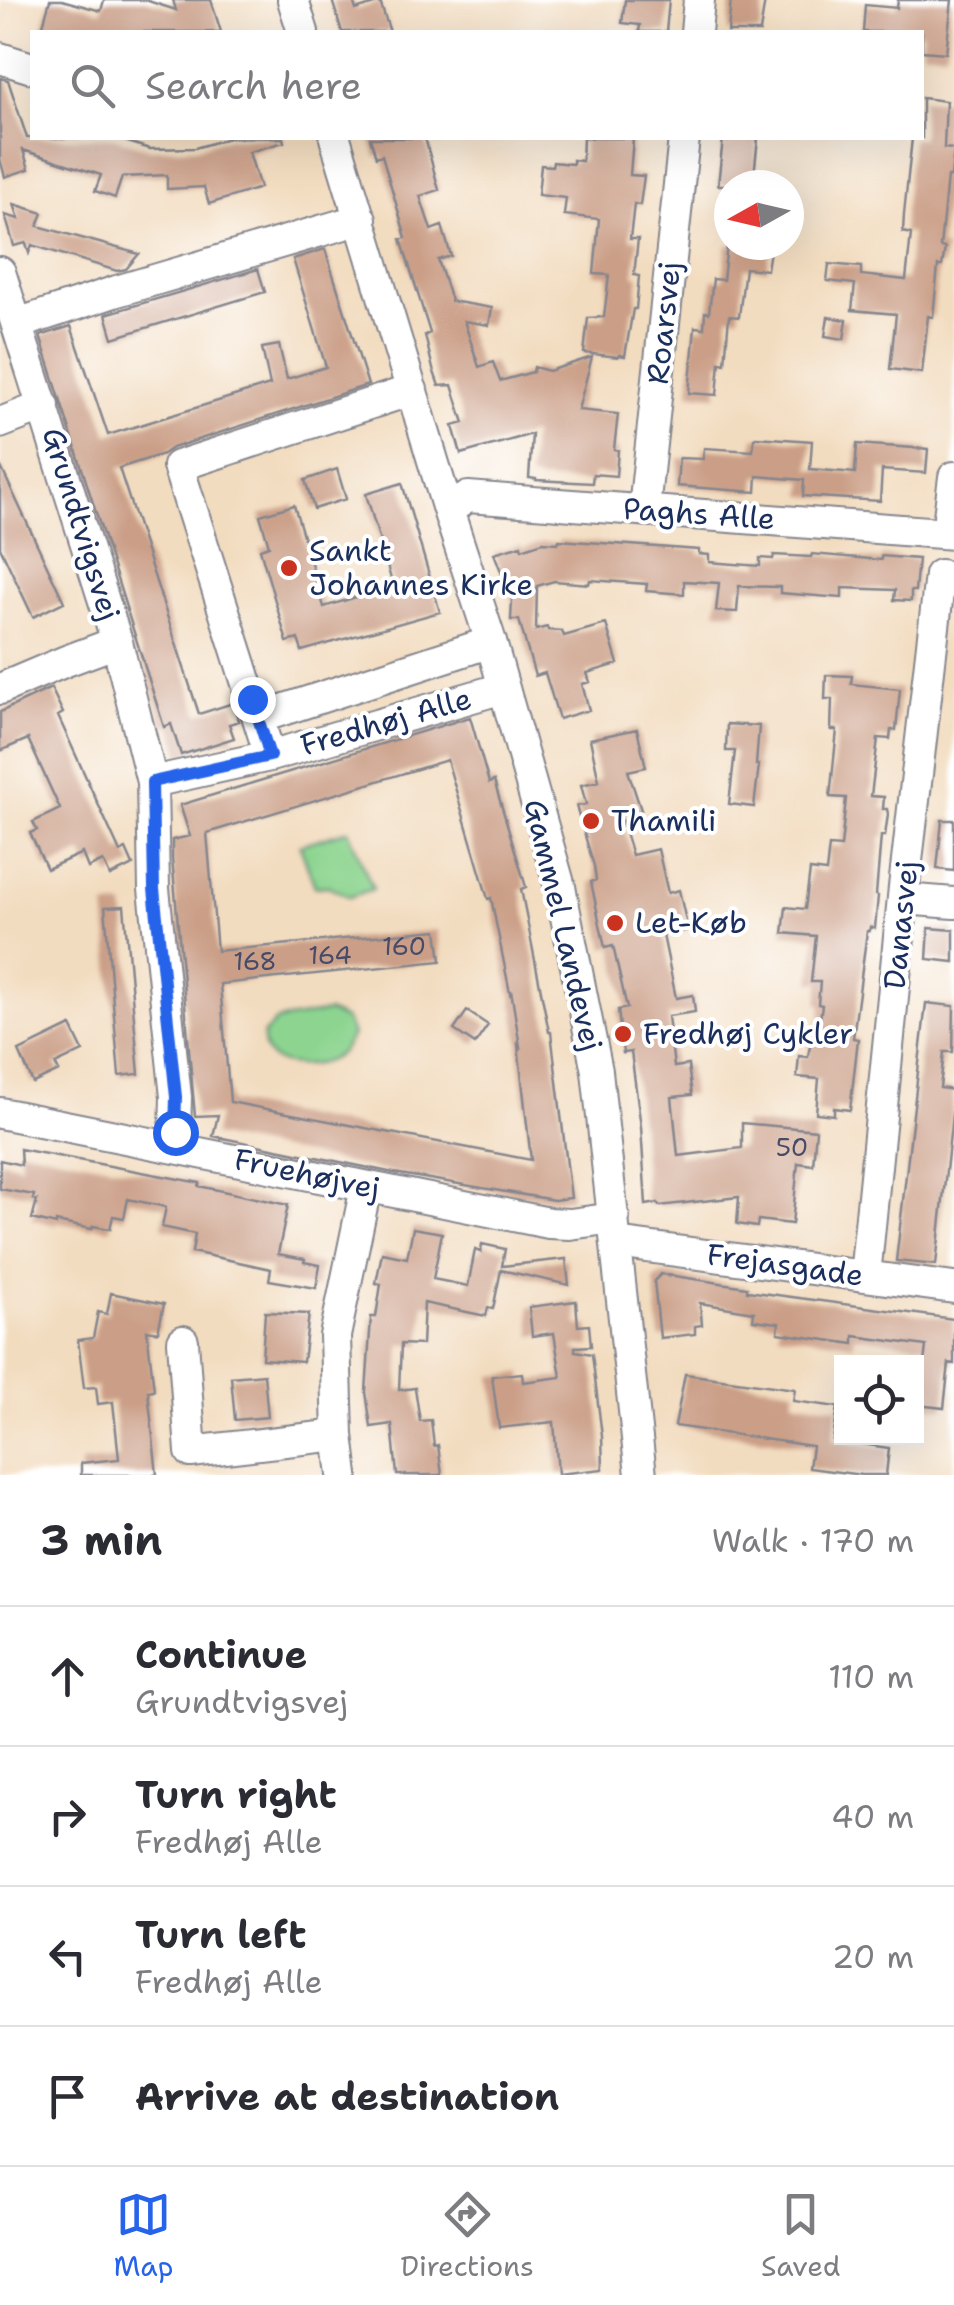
<!DOCTYPE html>
<html lang="en">
<head>
<meta charset="utf-8">
<style>
  body { margin:0; font-family:"Shantell Sans",sans-serif; background:#f2f2f3; color:#2b2b33 }
  .controls { position:absolute; right:30px; bottom:30px; display:grid; overflow:hidden; border-radius:0px; box-shadow:0 10px 40px #0002 }
  .controls button { width:90px; height:90px; display:grid; place-items:center; padding:0; border:0; border-bottom:2px solid #e1e1e2; background:#fff; color:#2b2b33; font:50px sans-serif }
  .compass { position:absolute; left:714px; top:170px; width:90px; height:90px; border-radius:50%; background:#fff; box-shadow:0 10px 40px #0002; rotate:262deg }
  .stop { position:absolute; width:30px; height:30px; margin:-22px; border:8px solid #2563eb; border-radius:50%; background:#fff }
  .stop.end { background:#2563eb; border-color:#fff; box-shadow:0 2px 10px #0008 }
  .list { margin:0; padding:0; list-style:none }
  h2 { display:flex; justify-content:space-between; align-items:center; height:130px; margin:0; padding:0 40px; font-size:42px }
  h2 small { font-size:32px; font-weight:400; color:#7c7c81 }
  .list li { display:grid; grid-template-columns:65px 1fr auto; gap:30px; align-items:center; box-sizing:border-box; height:140px; padding:0 40px; border-top:2px solid #e1e1e2 }
  .list b { display:block; font-size:38px; white-space:nowrap }
  .list p { margin:0; font-size:32px; white-space:nowrap; color:#7c7c81 }
  .list em { font-size:32px; font-style:normal; color:#7c7c81 }
  .icon { flex:none; width:55px; height:55px; fill:none; stroke:currentColor; stroke-width:2; stroke-linecap:round; stroke-linejoin:round }
  .map { position:relative; flex:none; width:954px; height:1475px; overflow:hidden }
  .search { position:absolute; background:#fff; box-shadow:0 10px 40px #0002; left:30px; right:30px; top:30px; height:110px; display:flex; align-items:center; gap:25px; box-sizing:border-box; padding:0 35px; border-radius:0px; color:#7c7c81; font-size:38px }
  .sheet { height:690px; background:#fff }
  nav { display:flex; justify-content:space-around; align-items:center; box-sizing:border-box; height:140px; border-top:2px solid #e1e1e2; background:#fff; font-size:28px; color:#7c7c81 }
  nav a { display:grid; justify-items:center; gap:5px }
  nav .on { color:#2563eb }
  .map>svg:first-child { display:block }
</style>
</head>
<body>
<div class="map">
<svg width="954" height="1475" viewBox="0 0 954 1475">
  <rect width="100%" height="100%" fill="#fff"/>
  <filter id="ink" filterUnits="userSpaceOnUse"><feTurbulence type="fractalNoise" baseFrequency=".01" numOctaves="2"/><feDisplacementMap in="SourceGraphic" scale="20" xChannelSelector="R" yChannelSelector="G"/><feConvolveMatrix kernelMatrix="1 2 1 2 8 2 1 2 1" color-interpolation-filters="sRGB"/></filter>
  <filter id="wash" filterUnits="userSpaceOnUse"><feTurbulence type="fractalNoise" baseFrequency=".0048" numOctaves="4" result="noise"/><feDisplacementMap in="SourceGraphic" scale="40" xChannelSelector="R" yChannelSelector="G"/><feGaussianBlur stdDeviation="2.25" result="paint"/><feColorMatrix in="noise" values="0 0 0 0 0 0 0 0 0 0 0 0 0 0 0 0 0 1.4 0 .05"/><feComposite in="paint" operator="in"/></filter>
  <g filter="url(#wash)">
    <rect width="100%" height="100%" fill="#f2dcbf"/>
    <path fill="#8cd48f" stroke="#548276" stroke-width="2.5" d="M 348,830 L 373,889 L 350,897 L 328,886 L 315,887 L 300,845 Z
      M 328,1012 L 345,1019 L 352,1035 C 347,1044 341,1055 331,1059 C 316,1068 274,1069 265,1050 C 263,1046 263,1039 263,1035 L 276,1021 Z"/>
    <g id="blocks">
      <path fill="#cb9f87" fill-rule="evenodd" d="M 50,0 L 62,0 L 101,11 L 104,0 L 145,0 L 176,10 L 173,0 L 211,0 L 221,32 L 55,32 L 42,29 Z
        M 332,0 L 353,0 L 356,10 L 380,2 L 390,32 L 342,32 Z
        M 625,0 L 669,0 L 666,32 L 639,32 L 640,25 L 622,23 Z
        M 731,0 L 765,0 L 760,32 L 728,32 Z
        M 898,0 L 952,0 L 946,53 L 922,51 L 922,32 L 863,32 L 865,5 L 897,8 Z
        M 0,78 L 8,80 L 27,138 L 115,138 L 150,149 L 195,148 L 229,138 L 283,138 L 284,142 L 249,152 L 260,188 L 209,204 L 204,187 L 167,189 L 167,175 L 122,177 L 115,198 L 95,191 L 101,175 L 23,150 L 29,169 L 5,177 L 0,159 Z
        M 922,98 L 946,101 L 944,148 L 954,149 L 951,177 L 947,177 L 940,247 L 945,248 L 942,266 L 938,266 L 933,317 L 928,316 L 922,373 L 890,369 L 896,314 L 852,310 L 855,284 L 827,281 L 829,264 L 861,267 L 861,275 L 906,280 L 911,234 L 903,232 L 904,214 L 912,138 L 922,138 Z
        M 370,138 L 425,138 L 439,190 L 420,196 L 431,230 L 442,226 L 451,256 L 438,260 L 451,301 L 492,308 L 489,325 L 464,321 L 479,367 L 493,362 L 500,381 L 533,372 L 534,367 L 549,371 L 592,357 L 578,410 L 618,414 L 614,449 L 618,450 L 616,476 L 593,474 L 592,483 L 536,480 L 536,479 L 529,478 L 532,434 L 461,454 L 453,426 L 464,423 L 452,385 L 439,386 L 433,369 L 425,335 L 430,333 L 401,239 L 406,238 L 382,155 L 376,157 Z
        M 583,138 L 633,138 L 630,175 L 644,176 L 640,205 L 634,204 L 630,239 L 638,239 L 634,275 L 639,276 L 636,309 L 633,309 L 625,356 L 619,355 L 618,357 L 584,353 L 588,318 L 604,317 L 609,275 L 594,274 L 599,219 L 564,215 L 566,198 L 538,195 L 541,165 L 552,166 L 553,162 L 573,164 L 573,160 L 582,161 Z
        M 723,138 L 758,138 L 753,185 L 718,185 Z
        M 14,204 L 43,213 L 38,226 L 139,254 L 126,269 L 117,271 L 32,245 L 29,253 L 26,243 L 14,246 L 5,215 L 19,219 Z
        M 727,245 L 758,245 L 758,249 L 770,250 L 767,270 L 745,268 L 739,317 L 729,316 L 725,363 L 720,362 L 717,395 L 689,393 L 695,327 L 704,328 L 705,312 L 709,313 L 713,279 L 723,280 Z
        M 325,249 L 368,385 L 172,448 L 163,454 L 119,468 L 199,714 L 233,703 L 239,721 L 229,724 L 234,738 L 181,755 L 171,724 L 164,727 L 40,336 L 71,326 L 108,435 L 270,385 L 262,348 L 279,345 L 287,379 L 326,367 L 293,259 Z
        M 258,269 L 265,292 L 113,338 L 106,314 Z
        M 828,317 L 847,320 L 844,339 L 825,336 Z
        M 756,437 L 812,441 L 810,469 L 855,473 L 857,444 L 928,449 L 926,473 L 882,470 L 880,501 L 803,496 L 804,480 L 757,476 L 756,492 L 677,486 L 679,458 L 703,459 L 704,448 L 753,451 L 754,438 Z
        M 0,465 L 64,602 L 33,617 L 0,547 Z
        M 337,469 L 346,499 L 314,509 L 305,480 Z
        M 402,483 L 440,612 L 302,651 L 298,639 L 287,642 L 260,549 L 269,546 L 260,515 L 294,505 L 324,607 L 393,586 L 366,494 Z
        M 559,540 L 699,550 L 699,554 L 709,555 L 709,562 L 760,566 L 760,558 L 773,559 L 774,555 L 811,557 L 812,554 L 881,560 L 881,556 L 918,559 L 915,591 L 911,591 L 911,601 L 894,600 L 895,590 L 842,588 L 842,598 L 780,593 L 780,587 L 739,586 L 737,612 L 716,611 L 719,583 L 684,581 L 684,594 L 646,591 L 647,584 L 590,580 L 589,584 L 554,581 L 537,586 L 536,630 L 547,627 L 548,630 L 562,631 L 564,636 L 606,624 L 618,664 L 587,673 L 590,682 L 582,684 L 589,710 L 559,719 L 545,673 L 535,676 L 519,620 L 511,620 L 512,600 L 494,553 L 521,545 L 522,549 L 543,542 L 558,543 Z
        M 826,675 L 852,676 L 851,684 L 900,689 L 896,730 L 891,730 L 890,739 L 878,738 L 871,796 L 884,797 L 883,809 L 887,809 L 888,814 L 885,836 L 881,836 L 876,895 L 878,896 L 875,928 L 870,927 L 869,931 L 867,931 L 853,1038 L 858,1039 L 850,1110 L 834,1108 L 834,1115 L 816,1113 L 819,1079 L 797,1077 L 799,1056 L 808,1057 L 811,1040 L 817,1040 L 822,1005 L 818,1004 L 820,982 L 811,982 L 816,936 L 783,933 L 786,907 L 805,909 L 810,870 L 826,872 L 829,846 L 841,847 L 846,798 L 830,797 L 837,730 L 831,730 L 832,699 L 825,699 Z
        M 51,688 L 63,713 L 58,716 L 120,852 L 126,849 L 133,865 L 110,876 L 103,861 L 88,868 L 82,853 L 47,869 L 30,833 L 37,830 L 33,822 L 60,809 L 28,739 L 0,751 L 0,712 Z
        M 470,717 L 489,783 L 494,781 L 526,887 L 521,889 L 549,1032 L 551,1032 L 571,1198 L 554,1200 L 394,1173 L 213,1136 L 218,1115 L 195,1116 L 172,858 L 172,840 L 190,836 L 180,805 ZM 447,760 L 488,899 L 491,898 L 510,993 L 511,990 L 520,1047 L 518,1045 L 531,1160 L 230,1102 L 220,984 L 441,961 L 437,930 L 217,951 L 207,833 Z
        M 727,724 L 759,726 L 756,765 L 759,765 L 754,807 L 729,804 L 735,751 L 726,751 Z
        M 637,729 L 646,767 L 628,771 L 641,810 L 620,816 L 632,855 L 658,849 L 668,893 L 679,890 L 688,930 L 663,935 L 676,998 L 693,995 L 695,1012 L 668,1016 L 674,1067 L 688,1065 L 692,1095 L 672,1097 L 678,1156 L 742,1148 L 742,1123 L 816,1130 L 813,1165 L 798,1163 L 792,1224 L 758,1220 L 757,1227 L 737,1224 L 739,1197 L 659,1206 L 658,1203 L 646,1205 L 641,1127 L 631,1052 L 623,1053 L 618,1010 L 627,1008 L 613,946 L 605,948 L 591,882 L 596,880 L 594,866 L 576,806 L 586,804 L 581,785 L 599,781 L 590,739 Z
        M 942,820 L 954,820 L 954,871 L 937,869 Z
        M 124,906 L 139,1074 L 119,1076 L 105,907 Z
        M 929,928 L 954,930 L 954,962 L 927,959 Z
        M 926,1003 L 954,1006 L 953,1052 L 944,1052 L 940,1088 L 954,1090 L 954,1096 L 936,1265 L 896,1261 Z
        M 467,1011 L 488,1025 L 475,1044 L 454,1030 Z
        M 71,1026 L 83,1051 L 55,1064 L 59,1071 L 33,1083 L 19,1051 Z
        M 20,1149 L 200,1183 L 199,1186 L 288,1205 L 278,1254 L 305,1259 L 304,1262 L 320,1265 L 316,1288 L 269,1280 L 271,1269 L 192,1252 L 195,1234 L 162,1227 L 166,1207 L 128,1199 L 124,1218 L 113,1216 L 110,1229 L 93,1226 L 92,1229 L 56,1222 L 56,1225 L 32,1219 L 37,1200 L 33,1199 L 34,1195 L 0,1189 L 0,1160 L 21,1165 Z
        M 413,1228 L 442,1233 L 433,1279 L 468,1286 L 475,1250 L 481,1252 L 482,1244 L 505,1249 L 502,1266 L 566,1259 L 569,1285 L 501,1270 L 493,1309 L 488,1308 L 486,1316 L 424,1303 L 422,1345 L 401,1344 L 399,1390 L 415,1388 L 420,1421 L 431,1420 L 434,1446 L 438,1445 L 442,1475 L 397,1475 L 392,1424 L 371,1427 L 366,1392 L 371,1317 L 376,1317 L 381,1284 L 376,1283 L 382,1253 L 407,1258 Z
        M 661,1274 L 747,1287 L 747,1291 L 954,1319 L 954,1364 L 949,1363 L 944,1408 L 916,1405 L 916,1388 L 921,1389 L 926,1346 L 854,1336 L 854,1344 L 778,1333 L 779,1323 L 753,1320 L 754,1312 L 700,1303 L 702,1325 L 695,1326 L 695,1334 L 660,1338 L 654,1281 Z
        M 111,1293 L 164,1304 L 158,1332 L 147,1330 L 154,1390 L 148,1391 L 157,1475 L 81,1475 L 81,1463 L 119,1459 L 113,1402 L 98,1404 L 96,1387 L 84,1388 L 78,1340 L 93,1338 L 98,1312 L 107,1314 Z
        M 576,1301 L 578,1326 L 589,1325 L 591,1346 L 575,1347 L 575,1351 L 592,1354 L 602,1436 L 603,1469 L 558,1474 L 554,1422 L 499,1428 L 492,1376 L 522,1373 L 523,1382 L 561,1377 L 554,1333 L 532,1336 L 529,1307 Z
        M 265,1312 L 309,1314 L 303,1362 L 262,1359 Z
        M 264,1374 L 268,1417 L 235,1420 L 231,1377 Z
        M 685,1374 L 795,1389 L 793,1401 L 838,1407 L 833,1440 L 889,1448 L 886,1475 L 862,1475 L 809,1468 L 812,1446 L 675,1426 Z"/>
    </g>
  </g>
  <g filter="url(#ink)">
    <use href="#blocks" fill-opacity="0" stroke="#86868e" stroke-width="2.5"/>
    <g fill="none" stroke-linecap="round" stroke-linejoin="round">
      <defs>
        <path id="minor" d="M 293,0 L 303,32
          M 696,32 L 699,0
          M 0,58 L 32,68
          M 335,138 L 448,510 L 491,642 L 560,887 L 597,1071 L 641,1475
          M 0,272 L 117,642 L 152,782 L 154,889 L 176,1097 L 175,1133 L 172,1146
          M 17,324 L 117,291 L 361,219
          M 0,423 L 44,406
          M 644,509 L 684,138
          M 448,510 L 468,497 L 954,534
          M 947,533 L 954,477
          M 0,689 L 66,661 L 117,642
          M 258,718 L 491,642
          M 270,756 L 178,466 L 412,390
          M 152,782 L 270,756 L 503,688
          M 903,899 L 954,903
          M 0,1113 L 549,1223 L 570,1224 L 614,1218
          M 616,1243 L 954,1288
          M 865,1276 L 904,887 L 940,575
          M 183,1341 L 191,1452 L 338,1435
          M 343,1475 L 338,1435 L 335,1336 L 366,1187"/>
      </defs>
      <use href="#minor" stroke="#86868e" stroke-width="34"/>
      <use href="#minor" stroke="#fff" stroke-width="30"/>
    </g>
  </g>
  <g fill="none" stroke-linecap="round" stroke-linejoin="round" filter="url(#ink)">
    <path stroke="#2563eb" stroke-width="12" d="M 175,1132 L 176,1097 L 154,889 L 152,782 L 270,756 L 252,699"/>
  </g>
  <g fill="#c8321e" stroke="#fff" stroke-width="4">
    <circle cx="289" cy="568" r="10"/>
    <circle cx="591" cy="821" r="10"/>
    <circle cx="615" cy="923" r="10"/>
    <circle cx="623" cy="1034" r="10"/>
  </g>
  <g text-anchor="middle" stroke-width="8" stroke-linejoin="round" paint-order="stroke">
    <g font-size="25" fill="#474b68">
      <text x="404" y="955">160</text>
      <text x="330" y="964">164</text>
      <text x="255" y="970">168</text>
      <text x="792" y="1156">50</text>
    </g>
    <g font-size="30" fill="#1b2f5e" stroke="#fff">
      <text transform="translate(664 323) rotate(-84)" y="10">Roarsvej</text>
      <text transform="translate(699 514) rotate(4)" y="10">Paghs Alle</text>
      <text transform="translate(81 524) rotate(73)" y="10">Grundtvigsvej</text>
      <text transform="translate(386 722) rotate(-16)" y="10">Fredhøj Alle</text>
      <text transform="translate(563 925) rotate(77)" y="10">Gammel Landevej</text>
      <text transform="translate(901 925) rotate(-84)" y="10">Danasvej</text>
      <text transform="translate(307 1174) rotate(12)" y="10">Fruehøjvej</text>
      <text transform="translate(785 1265) rotate(8)" y="10">Frejasgade</text>
    </g>
    <g font-size="30" fill="#1b2f5e" stroke="#fff" text-anchor="start">
      <text x="309" y="561">Sankt<tspan x="309" dy="34">Johannes Kirke</tspan></text>
      <text x="611" y="831">Thamili</text>
      <text x="635" y="933">Let-Køb</text>
      <text x="643" y="1044">Fredhøj Cykler</text>
    </g>
  </g>
</svg>
<div class="controls">
<button><svg class="icon" aria-label="locate" viewBox="0 0 24 24"><circle cx="12" cy="12" r="6"/><path d="M12 2v4M12 18v4M2 12h4M18 12h4"/></svg></button>
</div>
<svg class="compass" viewBox="-18 -18 36 36"><path d="M0-13l5 13h-10z" fill="#e53935"/><path d="M0 13l5-13h-10z" fill="#7c7c81"/></svg>
<div class="stop" style="left:175px;top:1132px"></div>
<div class="stop end" style="left:252px;top:699px"></div>
<div class="search"><svg class="icon" aria-label="search" viewBox="0 0 24 24"><circle cx="10" cy="10" r="6"/><path d="M15 15l6 6"/></svg>Search here</div>
</div>
<section class="sheet">
<h2>3 min<small>Walk · 170 m</small></h2>
<ul class="list">
<li><svg class="icon" aria-label="ahead" viewBox="0 0 24 24"><path d="M12 20V5M6 11l6-6 6 6"/></svg><div><b>Continue</b><p>Grundtvigsvej</p></div><em>110 m</em></li>
<li><svg class="icon" aria-label="right" viewBox="0 0 24 24"><path d="M7 20v-9h11M14 6l5 5-5 5"/></svg><div><b>Turn right</b><p>Fredhøj Alle</p></div><em>40 m</em></li>
<li><svg class="icon" aria-label="left" viewBox="0 0 24 24"><path d="M17 20v-9H6M10 6l-5 5 5 5"/></svg><div><b>Turn left</b><p>Fredhøj Alle</p></div><em>20 m</em></li>
<li><svg class="icon" aria-label="arrive" viewBox="0 0 24 24"><path d="M6 21V4h12l-3 4 3 4H6"/></svg><div><b>Arrive at destination</b></div></li>
</ul>
</section>
<nav>
<a class="on"><svg class="icon" aria-label="map" viewBox="0 0 24 24"><path d="M3 6l6-2 6 2 6-2v14l-6 2-6-2-6 2zM9 4v14M15 6v14"/></svg>Map</a>
<a><svg class="icon" aria-label="directions" viewBox="0 0 24 24"><path d="M12 3l9 9-9 9-9-9zM9 14v-3h6M13 9l2 2-2 2"/></svg>Directions</a>
<a><svg class="icon" aria-label="saved" viewBox="0 0 24 24"><path d="M7 4h10v16l-5-4-5 4z"/></svg>Saved</a>
</nav>
</body>
</html>
